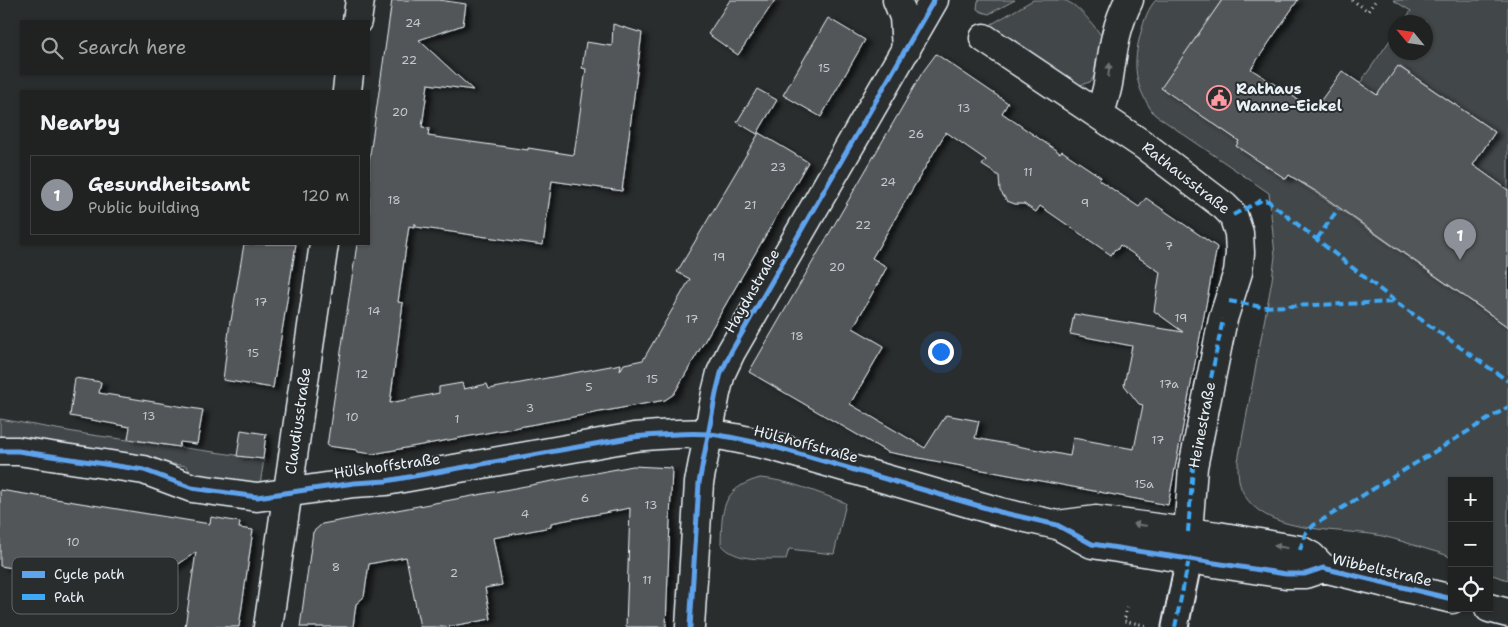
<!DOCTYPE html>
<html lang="en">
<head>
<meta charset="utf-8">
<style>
  body { margin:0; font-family:"Shantell Sans",sans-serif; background:#282a2a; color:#f1f3f6 }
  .controls { position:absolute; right:15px; bottom:15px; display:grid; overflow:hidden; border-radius:0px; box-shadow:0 1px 4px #0004 }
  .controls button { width:45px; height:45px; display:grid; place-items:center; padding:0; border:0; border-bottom:1px solid #3d3f40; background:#202222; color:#f1f3f6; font:25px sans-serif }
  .compass { position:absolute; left:1388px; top:15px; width:45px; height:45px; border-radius:50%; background:#202222; box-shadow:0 1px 4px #0004; rotate:299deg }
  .you { position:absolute; left:940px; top:351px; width:18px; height:18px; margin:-12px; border:4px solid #fff; border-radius:50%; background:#1a73e8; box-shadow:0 0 0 8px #1a73e833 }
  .badge { display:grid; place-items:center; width:32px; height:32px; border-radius:50%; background:#8c9099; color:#fff; font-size:16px; font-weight:700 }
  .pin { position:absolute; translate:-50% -41px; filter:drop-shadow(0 1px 2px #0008) }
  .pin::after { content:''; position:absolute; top:26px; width:18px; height:15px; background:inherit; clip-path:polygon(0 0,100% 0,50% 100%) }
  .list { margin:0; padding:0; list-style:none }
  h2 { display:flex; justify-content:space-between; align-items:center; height:65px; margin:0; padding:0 20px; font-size:21px }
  h2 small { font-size:16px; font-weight:400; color:#a2a4a5 }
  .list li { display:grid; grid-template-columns:32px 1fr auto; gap:15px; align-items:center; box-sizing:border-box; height:80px; margin:0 10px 10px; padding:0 10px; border:1px solid #3d3f40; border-radius:0px }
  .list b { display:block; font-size:19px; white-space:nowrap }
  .list p { margin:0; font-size:16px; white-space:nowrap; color:#a2a4a5 }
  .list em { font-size:16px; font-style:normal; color:#a2a4a5 }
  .icon { flex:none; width:28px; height:28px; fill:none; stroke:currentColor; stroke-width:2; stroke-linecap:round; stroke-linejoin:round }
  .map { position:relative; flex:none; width:1508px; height:627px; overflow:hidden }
  .search { position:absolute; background:#202222; box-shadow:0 1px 4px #0004; left:20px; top:20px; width:350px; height:55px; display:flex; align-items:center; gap:12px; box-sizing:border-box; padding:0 18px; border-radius:0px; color:#a2a4a5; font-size:19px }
  .panel { position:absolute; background:#202222; box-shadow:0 1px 4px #0004; left:20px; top:90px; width:350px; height:155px; border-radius:0px }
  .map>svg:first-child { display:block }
</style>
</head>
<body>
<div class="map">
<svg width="1508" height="627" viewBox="0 0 1508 627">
  <defs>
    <filter id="shadow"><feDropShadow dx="5.5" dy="3" stdDeviation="2.5" flood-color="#0009"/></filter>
  </defs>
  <rect width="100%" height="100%" fill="#2a2d2e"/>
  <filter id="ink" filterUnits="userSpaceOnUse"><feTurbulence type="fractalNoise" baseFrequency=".02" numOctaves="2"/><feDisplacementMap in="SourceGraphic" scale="10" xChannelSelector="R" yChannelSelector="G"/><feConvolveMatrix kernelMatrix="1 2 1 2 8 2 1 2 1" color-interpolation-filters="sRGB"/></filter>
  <g filter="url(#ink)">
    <path fill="#424648" stroke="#959ca0" d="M 980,0 L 1015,0 L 989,14 L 982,12 L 977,9 L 978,1 Z
      M 1033,0 C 1042,0 1053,0 1062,0 C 1077,2 1094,26 1103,38 L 1097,72 L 1090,82 L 1080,85 L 1074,82 L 990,25 Z
      M 1156,0 L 1222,0 L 1162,88 L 1239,141 L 1237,146 L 1286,179 L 1289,175 L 1316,193 L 1508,327 L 1508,580 L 1489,574 L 1489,481 L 1452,481 L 1452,558 C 1443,553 1432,551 1423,548 C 1410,544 1396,539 1382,536 C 1341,527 1261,537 1241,488 C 1238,479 1238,470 1238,461 L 1272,280 L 1275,256 L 1269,193 L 1154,114 C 1134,85 1132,65 1141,32 C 1144,21 1148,8 1156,0 Z
      M 1393,0 L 1508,0 L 1508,190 L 1473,165 L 1495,132 L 1399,66 L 1377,95 L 1360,83 L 1395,33 L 1396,52 L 1426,52 L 1426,22 L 1403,22 L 1411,11 Z
      M 0,419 L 85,434 L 264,459 L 260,485 L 194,476 L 186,466 L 0,437 Z
      M 760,478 C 789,480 818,493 846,503 L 834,554 L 789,549 L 786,559 C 765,558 736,563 721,544 C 722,509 721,489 760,478 Z"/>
    <path fill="#535759" stroke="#e8f1f8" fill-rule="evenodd" filter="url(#shadow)" d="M 392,0 L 439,0 L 466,4 L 463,25 L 419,40 L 473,90 L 428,84 L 422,127 L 429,128 L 428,136 L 528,150 L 528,148 L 574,155 L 586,69 L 582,68 L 586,42 L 612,46 L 613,24 L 642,33 L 622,191 L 552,181 L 543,245 L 416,227 L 416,224 L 414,224 L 414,227 L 409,226 L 398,302 L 403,303 L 390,403 L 439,393 L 439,387 L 462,383 L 464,389 L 487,384 L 489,389 L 621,364 L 620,371 L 624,364 L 643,360 L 690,279 L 677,272 L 759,133 L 808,162 L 674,394 L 665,400 L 373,454 L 358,452 L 357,450 L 327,446 L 357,244 L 369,244 L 369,162 Z
      M 730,0 L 775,0 L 738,55 L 708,34 Z
      M 1222,0 L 1298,0 L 1251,69 L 1314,110 L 1342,71 L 1377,95 L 1398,66 L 1495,132 L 1473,165 L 1508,190 L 1508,327 L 1317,192 L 1289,175 L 1286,179 L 1236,146 L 1239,141 L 1161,88 Z
      M 828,18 L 865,40 L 821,117 L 783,95 Z
      M 936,54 L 1008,103 L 1002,113 L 1060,153 L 1062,151 L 1101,177 L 1099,180 L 1139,207 L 1146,198 L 1217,247 L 1168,505 L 887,452 L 749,372 L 922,73 ZM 946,132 L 986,160 L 982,165 L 999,176 L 1000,191 L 1007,201 L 1015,204 L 1024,204 L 1036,212 L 1040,206 L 1111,255 L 1115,249 L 1117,250 L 1120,245 L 1160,272 L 1154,311 L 1183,332 L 1074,314 L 1070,334 L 1132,346 L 1124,385 L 1139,404 L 1143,405 L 1134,449 L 1073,438 L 1070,456 L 975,438 L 979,421 L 946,415 L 925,448 L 850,404 L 884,346 L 853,328 L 887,267 L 872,258 Z
      M 757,89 L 777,100 L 757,134 L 737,122 Z
      M 244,244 L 296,244 L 273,388 L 223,380 L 230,321 L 231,321 Z
      M 75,378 L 101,382 L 99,393 L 203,410 L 197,444 L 180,442 L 179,447 L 128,439 L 130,427 L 70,416 Z
      M 241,430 L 266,434 L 263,459 L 237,456 Z
      M 633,466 L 672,468 L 666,627 L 626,627 L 630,508 L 551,523 L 551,527 L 493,538 L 502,585 L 485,588 L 491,619 L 446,627 L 420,627 L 406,557 L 369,564 L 364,597 L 356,604 L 353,627 L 300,627 L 313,532 L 322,524 Z
      M 0,490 L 210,524 L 211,517 L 240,522 L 239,528 L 253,530 L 239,627 L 185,627 L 196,552 L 156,580 L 143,578 L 141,588 L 0,566 Z"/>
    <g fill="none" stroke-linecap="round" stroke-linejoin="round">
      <defs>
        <path id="pedestrian" d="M 1175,627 L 1189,559"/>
        <path id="minor" d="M 357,21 L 360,0
          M 984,38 L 1145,146 L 1224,206 L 1233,215 L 1239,233 L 1240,253 L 1238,272 L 1223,319 L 1193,467 L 1188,532
          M 347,91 L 349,74
          M 1100,115 C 1102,105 1106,95 1108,84 C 1113,52 1114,30 1129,0
          M 0,451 L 18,451 L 144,470 L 192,488 L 257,497 L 354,483 L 386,481 L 634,437 C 658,435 684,432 709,434 C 731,436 753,442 775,447 L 1000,512 L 1057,525 L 1092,544 L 1286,574 L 1305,574 L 1323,568 L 1452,599
          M 1057,525 L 1096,520 L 1218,536 L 1300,550 L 1311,556 L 1323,568
          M 1489,608 L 1508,613
          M 268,627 L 324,244
          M 690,627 L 699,483 L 716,393 L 721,373 L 731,352 L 934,0"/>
        <path id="tertiary" d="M 897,0 L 904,17 L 906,50"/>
      </defs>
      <use href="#pedestrian" stroke="#e8f1f8" stroke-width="29"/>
      <use href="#minor" stroke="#e8f1f8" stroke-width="31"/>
      <use href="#tertiary" stroke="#e8f1f8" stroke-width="31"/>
      <path stroke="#e8f1f8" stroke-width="3" stroke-dasharray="1 4" stroke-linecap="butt" d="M 1352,0 L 1368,11 L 1376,0
        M 1127,607 L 1124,621 L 1149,626"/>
      <use href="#pedestrian" stroke="#2a2d2e" stroke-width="25"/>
      <use href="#minor" stroke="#2a2d2e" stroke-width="28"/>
      <use href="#tertiary" stroke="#2a2d2e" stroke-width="28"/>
      <path stroke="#3fa9f5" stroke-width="4" stroke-dasharray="8 4" stroke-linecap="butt" d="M 1233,215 L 1262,200 L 1268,201 L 1396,302 L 1508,381
        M 1317,239 L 1338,209
        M 1229,301 L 1262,307 L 1396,302
        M 1188,532 L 1193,467 L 1223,319
        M 1300,550 L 1305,534 L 1314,525 L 1508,407
        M 1175,627 L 1189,559"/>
      <defs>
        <path id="cycleway" d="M 0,451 L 18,451 L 144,470 L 192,488 L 257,497 L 354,483 L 386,481 L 634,437 C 658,435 684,432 709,434 C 731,436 753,442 775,447 L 1000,512 L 1057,525 L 1092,544 L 1286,574 L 1305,574 L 1323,568 L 1452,599
          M 690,627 L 699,483 L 716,393 L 721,373 L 731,352 L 934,0"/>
      </defs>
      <use href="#cycleway" stroke="#2a2d2e" stroke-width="8"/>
      <use href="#cycleway" stroke="#60a3ed" stroke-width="5"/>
    </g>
    <defs><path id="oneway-solid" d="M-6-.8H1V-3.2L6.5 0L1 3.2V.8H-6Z" transform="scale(1.25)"/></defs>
    <g fill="#6c7275">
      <use href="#oneway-solid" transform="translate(1109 70) rotate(-83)"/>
      <use href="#oneway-solid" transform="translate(1140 525) rotate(-172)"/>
      <use href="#oneway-solid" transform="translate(1281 547) rotate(-170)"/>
    </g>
  </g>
  <defs>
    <symbol id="civic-ring" viewBox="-11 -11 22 22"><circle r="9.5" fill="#2a2d2e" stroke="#ff9aa2" stroke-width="1.5"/><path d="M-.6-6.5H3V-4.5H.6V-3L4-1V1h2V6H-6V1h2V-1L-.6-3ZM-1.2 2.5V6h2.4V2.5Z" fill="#ff9aa2"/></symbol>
  </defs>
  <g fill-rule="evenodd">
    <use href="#civic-ring" x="1205" y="84" width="28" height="28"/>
  </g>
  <g text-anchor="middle" stroke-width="4" stroke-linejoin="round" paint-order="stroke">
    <g font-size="12" fill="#c3cad0">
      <text x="413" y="27">24</text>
      <text x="409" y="64">22</text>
      <text x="824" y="72">15</text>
      <text x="964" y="112">13</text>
      <text x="400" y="116">20</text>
      <text x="916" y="138">26</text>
      <text x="778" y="171">23</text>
      <text x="1028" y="176">11</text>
      <text x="888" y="186">24</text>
      <text x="394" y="204">18</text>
      <text x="1085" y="207">9</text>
      <text x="750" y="209">21</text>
      <text x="863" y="229">22</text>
      <text x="1169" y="250">7</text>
      <text x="719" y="261">19</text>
      <text x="837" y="271">20</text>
      <text x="261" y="306">17</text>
      <text x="374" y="315">14</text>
      <text x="1181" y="322">19</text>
      <text x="692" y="323">17</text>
      <text x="797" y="340">18</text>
      <text x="253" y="357">15</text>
      <text x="362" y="378">12</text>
      <text x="652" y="383">15</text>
      <text x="1169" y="388">17a</text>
      <text x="589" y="391">5</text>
      <text x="530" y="412">3</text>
      <text x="149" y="420">13</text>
      <text x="352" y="421">10</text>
      <text x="457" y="423">1</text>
      <text x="1158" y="444">17</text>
      <text x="1144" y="488">15a</text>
      <text x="585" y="502">6</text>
      <text x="651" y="509">13</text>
      <text x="525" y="518">4</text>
      <text x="73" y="546">10</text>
      <text x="336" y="571">8</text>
      <text x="454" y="577">2</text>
      <text x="647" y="584">11</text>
    </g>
    <g font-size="15" font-weight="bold" fill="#e8f1f8" stroke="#2a2d2e" text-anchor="start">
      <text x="1236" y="94">Rathaus<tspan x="1236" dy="17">Wanne-Eickel</tspan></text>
    </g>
    <g font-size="15" fill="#e8f1f8" stroke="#2a2d2e">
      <text transform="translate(1186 178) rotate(38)" y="5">Rathausstraße</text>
      <text transform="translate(752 291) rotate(-60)" y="5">Haydnstraße</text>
      <text transform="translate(298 421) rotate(-82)" y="5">Claudiusstraße</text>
      <text transform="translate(1202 425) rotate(-79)" y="5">Heinestraße</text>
      <text transform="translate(806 444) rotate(15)" y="5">Hülshoffstraße</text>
      <text transform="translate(387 466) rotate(-8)" y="5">Hülshoffstraße</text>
      <text transform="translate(1382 570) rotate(13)" y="5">Wibbeltstraße</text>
    </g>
  </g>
  <rect x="12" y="557" width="166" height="57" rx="8" fill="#2a2d2e" stroke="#63686b" stroke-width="1"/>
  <rect x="22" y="571" width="23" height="7" fill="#60a3ed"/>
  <rect x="22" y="594" width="23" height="6" fill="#3fa9f5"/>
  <g font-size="14" fill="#e8f1f8">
    <text x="54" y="579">Cycle path</text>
    <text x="54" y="602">Path</text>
  </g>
</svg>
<div class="controls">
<button>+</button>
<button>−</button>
<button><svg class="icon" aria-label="locate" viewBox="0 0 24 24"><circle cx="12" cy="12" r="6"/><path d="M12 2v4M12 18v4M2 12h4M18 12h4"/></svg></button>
</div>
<svg class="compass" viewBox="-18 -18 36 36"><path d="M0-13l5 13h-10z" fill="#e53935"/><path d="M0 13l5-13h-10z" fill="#a2a4a5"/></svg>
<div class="you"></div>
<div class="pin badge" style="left:1460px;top:260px">1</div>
<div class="search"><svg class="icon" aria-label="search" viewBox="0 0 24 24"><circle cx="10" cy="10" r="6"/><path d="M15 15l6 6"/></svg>Search here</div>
<section class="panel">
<h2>Nearby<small></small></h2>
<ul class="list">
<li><span class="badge">1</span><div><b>Gesundheitsamt</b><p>Public building</p></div><em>120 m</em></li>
</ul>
</section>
</div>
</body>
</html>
